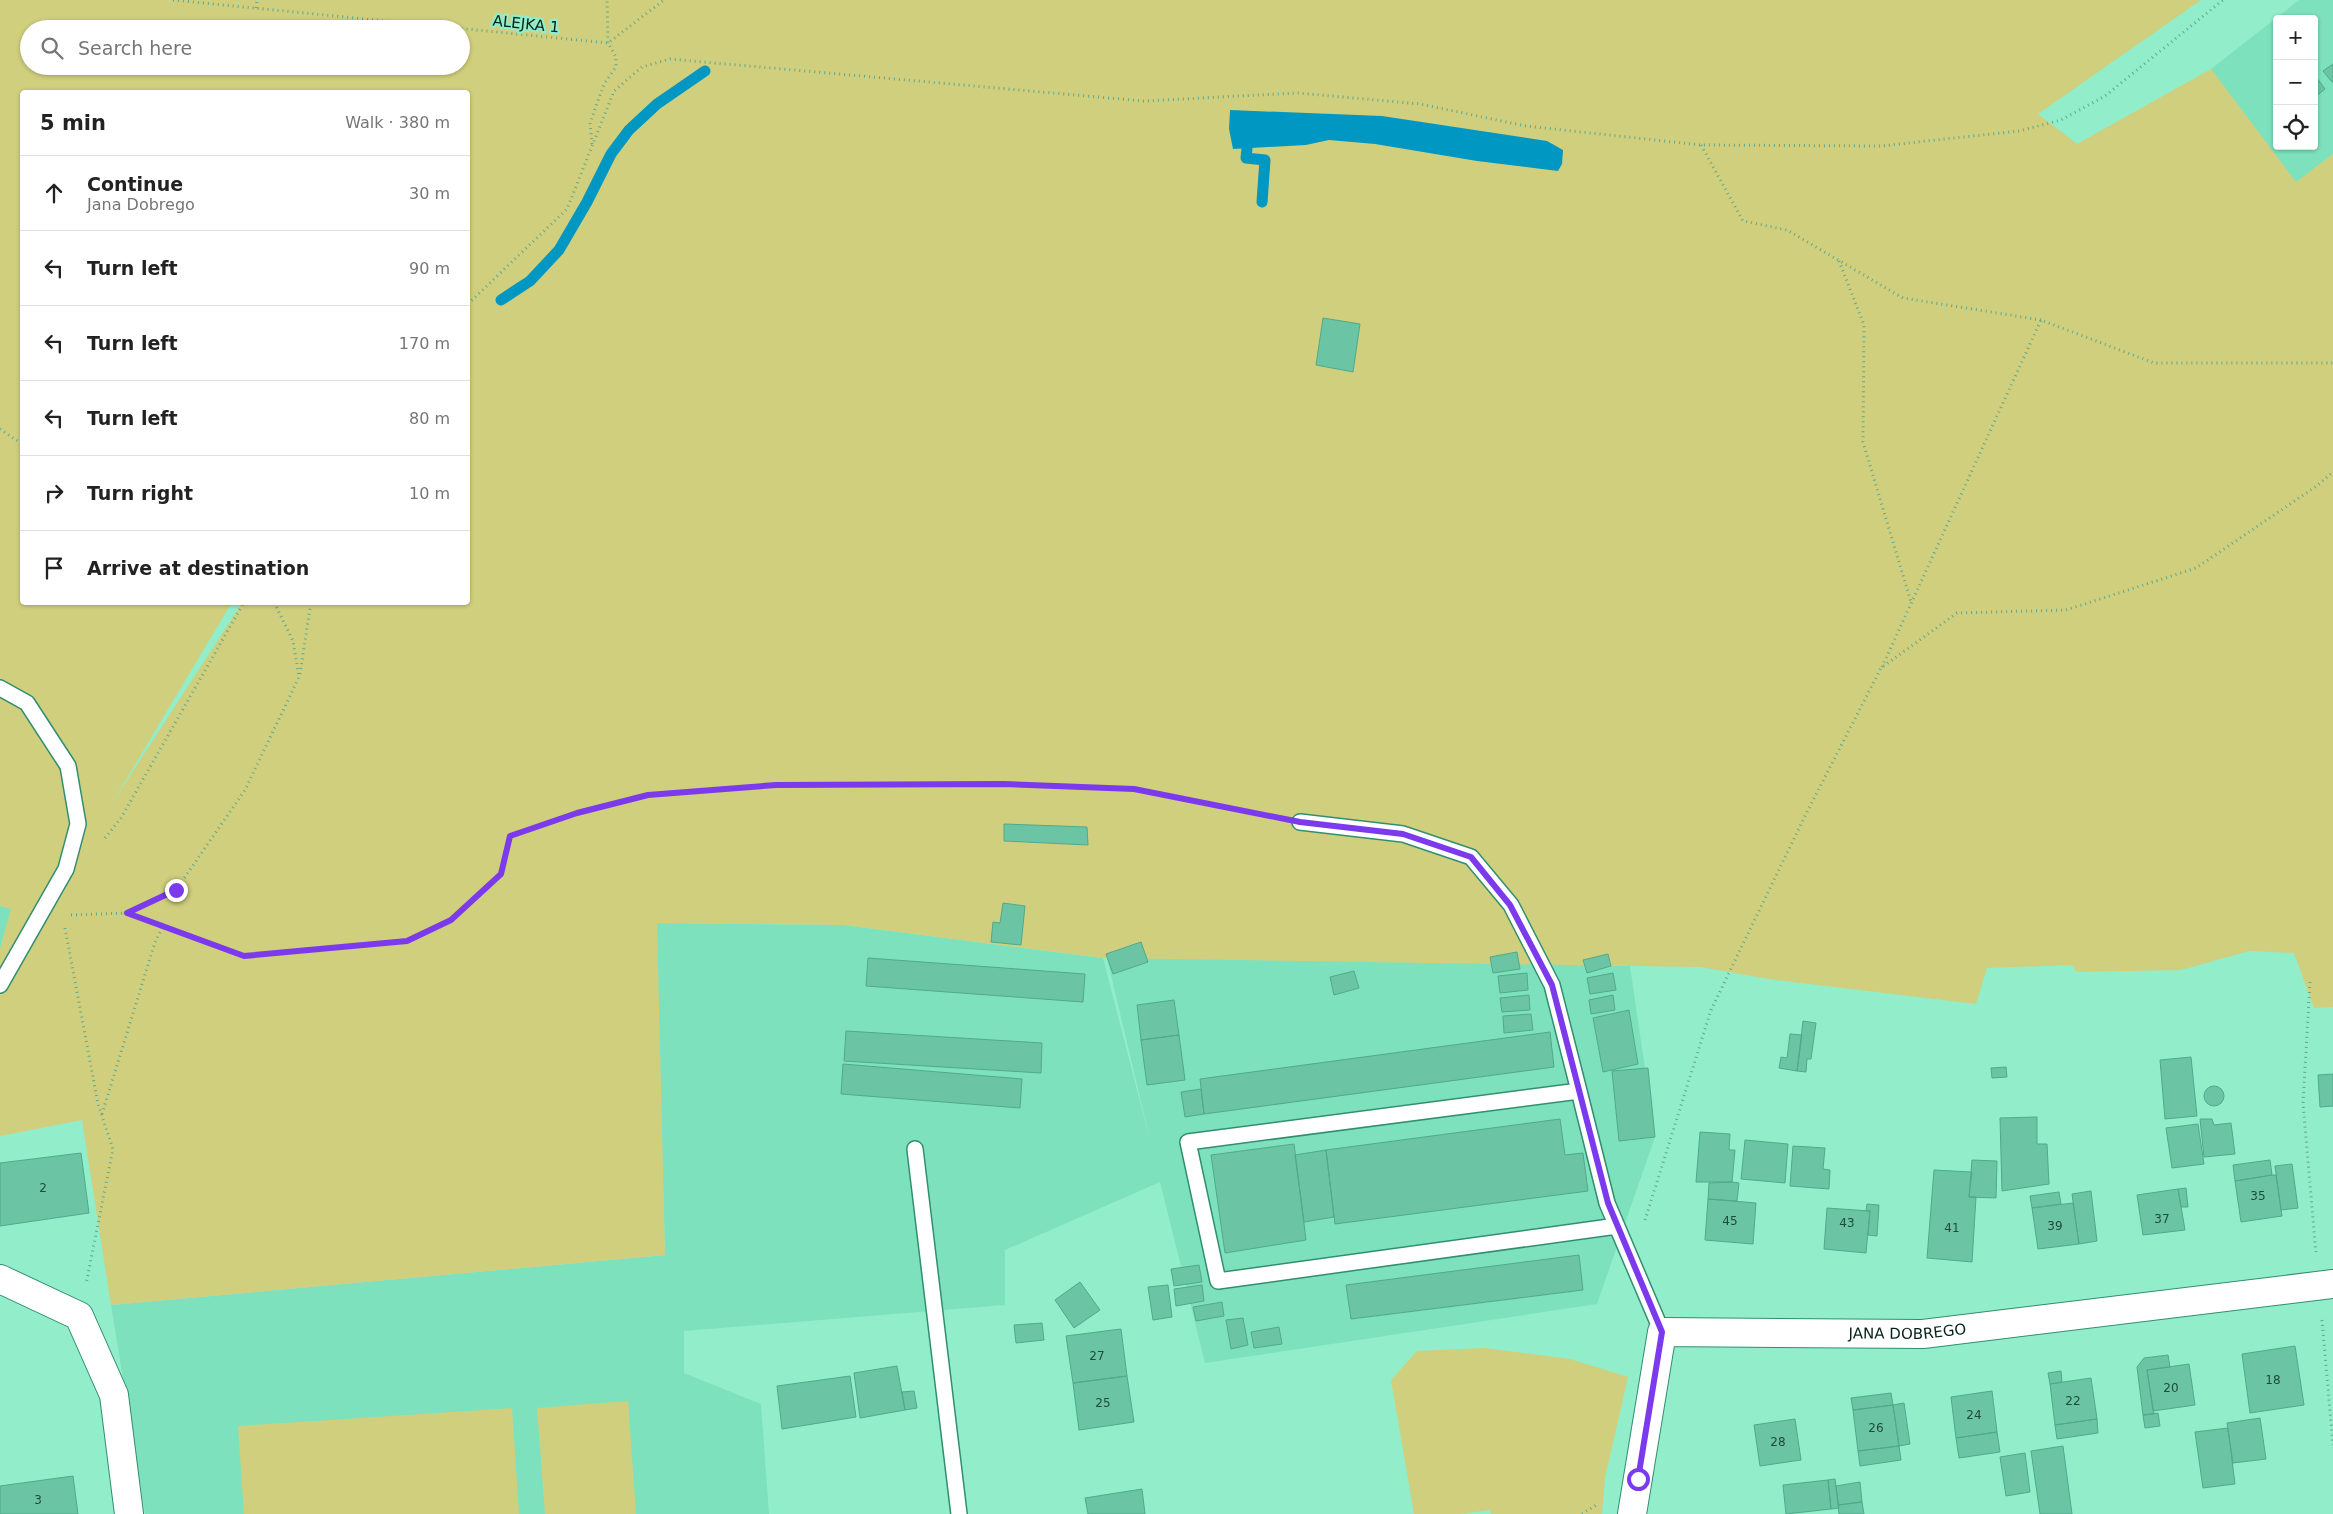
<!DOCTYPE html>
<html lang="en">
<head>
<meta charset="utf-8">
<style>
  body { margin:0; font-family:"DejaVu Sans",sans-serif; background:#f6f6f6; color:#222 }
  .controls { position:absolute; right:15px; top:15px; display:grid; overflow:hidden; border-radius:5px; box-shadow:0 1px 4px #0004 }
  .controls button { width:45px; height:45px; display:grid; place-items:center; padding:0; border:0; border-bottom:1px solid #e0e0e0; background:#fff; color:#222; font:25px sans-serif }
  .stop { position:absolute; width:15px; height:15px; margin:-11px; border:4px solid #7c3aed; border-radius:50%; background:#fff }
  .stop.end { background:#7c3aed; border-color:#fff; box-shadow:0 1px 5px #0008 }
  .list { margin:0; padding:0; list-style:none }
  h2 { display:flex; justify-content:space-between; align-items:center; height:65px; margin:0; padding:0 20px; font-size:21px }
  h2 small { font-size:16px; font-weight:400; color:#767676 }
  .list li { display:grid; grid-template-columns:32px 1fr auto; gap:15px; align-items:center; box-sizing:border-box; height:75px; padding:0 20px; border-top:1px solid #e0e0e0 }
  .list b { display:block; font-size:19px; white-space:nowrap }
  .list p { margin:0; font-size:16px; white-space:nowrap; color:#767676 }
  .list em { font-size:16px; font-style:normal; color:#767676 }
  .icon { flex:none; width:28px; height:28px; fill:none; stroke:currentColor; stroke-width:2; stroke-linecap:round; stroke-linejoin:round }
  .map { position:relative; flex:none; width:2333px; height:1514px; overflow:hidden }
  .search { position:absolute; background:#fff; box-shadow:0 1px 4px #0004; left:20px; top:20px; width:450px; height:55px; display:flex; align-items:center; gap:12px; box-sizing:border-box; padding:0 18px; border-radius:28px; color:#767676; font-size:19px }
  .panel { position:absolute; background:#fff; box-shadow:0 1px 4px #0004; left:20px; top:90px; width:450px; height:515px; border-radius:5px }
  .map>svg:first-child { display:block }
</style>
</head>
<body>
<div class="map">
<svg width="2333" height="1514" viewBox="0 0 2333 1514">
  <rect width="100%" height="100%" fill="#92edca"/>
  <path fill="#7ee1bd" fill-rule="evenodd" d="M 2299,0 L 2333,0 L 2333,154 L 2296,183 L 2211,69 ZM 2277,19 L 2314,19 L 2314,146 L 2277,146 Z
    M 0,906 L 11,909 L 0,949 Z
    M 656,923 L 844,925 L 1103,958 L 1151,1144 L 1106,954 L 1630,966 L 1655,1137 L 1597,1304 L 1205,1363 L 1160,1182 L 1005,1250 L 1005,1305 L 684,1331 L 684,1373 L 761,1404 L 769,1514 L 145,1514 L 111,1305 L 665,1255 Z"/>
  <path fill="#d0cf7d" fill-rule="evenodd" d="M 0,0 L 2201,0 L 2038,114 L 2077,144 L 2211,69 L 2296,182 L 2333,154 L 2333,1007 L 2314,1008 L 2294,953 L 2249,951 L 2181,970 L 2077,972 L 2072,965 L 1987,968 L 1976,1004 L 1775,980 L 1700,967 L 1103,958 L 844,925 L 657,923 L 665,1255 L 111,1305 L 82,1120 L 0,1136 L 0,949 L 11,909 L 0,906 ZM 29,29 L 461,29 L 461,66 L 29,66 ZM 22,92 L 468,92 L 468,602 L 242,603 L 111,805 L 232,602 L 22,602 Z
    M 1484,1348 L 1570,1359 L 1628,1377 L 1605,1478 L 1602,1514 L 1491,1514 L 1490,1510 L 1461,1514 L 1414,1514 L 1391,1380 L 1417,1351 Z
    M 628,1401 L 636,1514 L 545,1514 L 537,1408 Z
    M 512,1408 L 519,1514 L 244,1514 L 238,1426 Z"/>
  <path fill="#0097c3" d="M 1230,110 L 1382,116 L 1547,141 L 1563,150 L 1562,164 L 1558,171 L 1477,161 L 1375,144 L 1329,140 L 1306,145 L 1233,149 L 1229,129 Z"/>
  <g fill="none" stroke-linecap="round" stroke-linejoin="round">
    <path stroke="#0097c3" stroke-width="11" d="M 1247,148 L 1246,158 L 1265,160 L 1262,202
      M 501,300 L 530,281 L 559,250 L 587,202 L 611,154 L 629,130 L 657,104 L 705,71"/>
  </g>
  <path fill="#6bc5a5" stroke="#4faa8b" d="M 2333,64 L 2333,82 L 2332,82 L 2323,71 Z
    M 2316,77 L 2325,89 L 2314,98 L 2314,79 Z
    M 1323,318 L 1360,324 L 1353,372 L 1316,365 Z
    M 1004,824 L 1087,827 L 1088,845 L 1004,841 Z
    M 1003,903 L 1025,906 L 1021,945 L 991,942 L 993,922 L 1000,923 Z
    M 1141,942 L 1148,962 L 1113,974 L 1106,954 Z
    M 1517,952 L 1520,969 L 1493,973 L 1490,957 Z
    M 1608,954 L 1611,966 L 1587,973 L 1583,960 Z
    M 868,958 L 1085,974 L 1083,1002 L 866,986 Z
    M 1354,971 L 1359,988 L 1334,995 L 1330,977 Z
    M 1527,973 L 1528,990 L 1500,993 L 1498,976 Z
    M 1613,973 L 1616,990 L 1590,994 L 1587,978 Z
    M 1529,995 L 1530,1010 L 1502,1012 L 1500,998 Z
    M 1613,995 L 1615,1010 L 1591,1014 L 1589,1000 Z
    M 1174,1000 L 1179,1035 L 1141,1040 L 1137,1005 Z
    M 1629,1010 L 1638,1064 L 1603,1072 L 1593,1018 Z
    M 1531,1014 L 1533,1030 L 1504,1033 L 1503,1016 Z
    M 1803,1021 L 1816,1023 L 1811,1059 L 1807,1059 L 1806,1072 L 1797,1071 Z
    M 846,1031 L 1042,1043 L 1041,1073 L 844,1061 Z
    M 1550,1032 L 1554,1067 L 1204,1114 L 1200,1079 Z
    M 1790,1034 L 1802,1035 L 1797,1071 L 1779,1068 L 1781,1057 L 1787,1058 Z
    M 1179,1035 L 1185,1080 L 1147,1085 L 1141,1040 Z
    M 2191,1057 L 2197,1116 L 2165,1119 L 2160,1060 Z
    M 843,1064 L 1022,1079 L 1020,1108 L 841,1094 Z
    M 2006,1067 L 2007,1077 L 1992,1078 L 1991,1068 Z
    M 1648,1068 L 1655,1137 L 1619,1141 L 1612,1071 Z
    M 2333,1074 L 2333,1106 L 2320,1107 L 2318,1075 Z
    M2204 1096a10 10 0 1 1 20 0a10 10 0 1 1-20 0Z
    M 1201,1089 L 1204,1114 L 1185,1117 L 1181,1092 Z
    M 2037,1117 L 2037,1144 L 2047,1144 L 2049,1184 L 2002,1191 L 2000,1118 Z
    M 1560,1119 L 1565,1155 L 1583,1153 L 1588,1191 L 1335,1224 L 1326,1150 Z
    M 2200,1119 L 2212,1119 L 2214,1125 L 2231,1123 L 2235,1154 L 2204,1157 Z
    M 2198,1124 L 2204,1164 L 2172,1168 L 2166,1128 Z
    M 1700,1132 L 1730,1134 L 1729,1150 L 1735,1150 L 1732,1182 L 1696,1182 Z
    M 1745,1140 L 1788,1144 L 1785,1183 L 1741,1179 Z
    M 1294,1144 L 1306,1240 L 1225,1253 L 1211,1155 Z
    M 1793,1146 L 1825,1148 L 1823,1169 L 1830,1170 L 1829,1189 L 1790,1186 Z
    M 1326,1150 L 1334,1217 L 1304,1222 L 1295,1155 Z
    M 81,1153 L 89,1213 L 0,1226 L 0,1163 Z
    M 1972,1160 L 1997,1161 L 1996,1198 L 1969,1197 Z
    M 2270,1160 L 2272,1175 L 2235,1181 L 2233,1165 Z
    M 2292,1164 L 2298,1208 L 2281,1210 L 2275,1166 Z
    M 1934,1170 L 1972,1172 L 1969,1197 L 1976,1197 L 1972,1262 L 1927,1258 Z
    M 2272,1175 L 2276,1175 L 2282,1216 L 2241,1222 L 2235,1181 Z
    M 1732,1182 L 1739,1183 L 1737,1201 L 1708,1199 L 1709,1183 Z
    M 2186,1188 L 2188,1207 L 2181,1207 L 2178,1189 Z
    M 2178,1189 L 2185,1230 L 2143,1235 L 2137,1195 Z
    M 2091,1191 L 2097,1241 L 2079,1244 L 2072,1194 Z
    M 2059,1192 L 2061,1204 L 2032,1208 L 2030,1196 Z
    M 1708,1199 L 1756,1203 L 1753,1244 L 1705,1240 Z
    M 2073,1203 L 2079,1244 L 2038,1249 L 2032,1208 Z
    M 1867,1204 L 1879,1205 L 1877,1236 L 1868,1235 L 1870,1211 L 1866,1211 Z
    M 1827,1208 L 1870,1211 L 1866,1253 L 1824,1249 Z
    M 1579,1255 L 1583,1290 L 1351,1319 L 1346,1285 Z
    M 1199,1265 L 1202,1282 L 1174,1286 L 1171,1269 Z
    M 1080,1282 L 1100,1310 L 1074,1328 L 1055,1300 Z
    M 1168,1285 L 1172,1317 L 1153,1320 L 1148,1287 Z
    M 1202,1285 L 1204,1301 L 1176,1306 L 1174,1289 Z
    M 1222,1302 L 1224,1316 L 1196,1321 L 1193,1307 Z
    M 1243,1318 L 1248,1345 L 1231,1349 L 1226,1320 Z
    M 1042,1323 L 1044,1340 L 1016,1343 L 1014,1325 Z
    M 1279,1327 L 1282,1344 L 1254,1348 L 1251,1332 Z
    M 1121,1329 L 1127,1376 L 1073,1383 L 1066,1336 Z
    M 2295,1346 L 2304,1405 L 2250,1413 L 2242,1354 Z
    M 2168,1355 L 2170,1367 L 2147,1370 L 2154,1414 L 2143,1415 L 2137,1367 L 2144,1358 Z
    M 2189,1364 L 2195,1405 L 2153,1411 L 2147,1370 Z
    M 897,1366 L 905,1410 L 860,1418 L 854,1373 Z
    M 2061,1371 L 2062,1382 L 2050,1384 L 2048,1373 Z
    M 850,1376 L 856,1417 L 782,1429 L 777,1386 Z
    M 1127,1376 L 1134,1422 L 1079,1430 L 1073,1383 Z
    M 2091,1378 L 2097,1419 L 2055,1425 L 2050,1384 Z
    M 914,1391 L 917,1408 L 905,1410 L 902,1392 Z
    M 1992,1391 L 1997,1432 L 1956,1438 L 1951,1397 Z
    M 1891,1393 L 1893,1405 L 1853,1410 L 1851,1398 Z
    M 1904,1403 L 1910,1444 L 1899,1446 L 1893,1405 Z
    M 1893,1405 L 1899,1446 L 1858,1451 L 1853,1410 Z
    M 2158,1413 L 2160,1426 L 2145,1428 L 2143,1415 Z
    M 2260,1418 L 2266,1459 L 2233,1463 L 2227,1423 Z
    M 1795,1419 L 1801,1460 L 1760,1466 L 1754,1425 Z
    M 2097,1419 L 2098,1433 L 2057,1439 L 2055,1425 Z
    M 2228,1428 L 2235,1484 L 2203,1488 L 2195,1432 Z
    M 1997,1432 L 2000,1452 L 1959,1458 L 1956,1438 Z
    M 1899,1446 L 1901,1460 L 1860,1466 L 1858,1451 Z
    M 2063,1446 L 2072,1514 L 2040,1514 L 2031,1451 Z
    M 2025,1453 L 2030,1492 L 2006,1496 L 2000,1457 Z
    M 73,1476 L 78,1514 L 0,1514 L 0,1486 Z
    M 1835,1479 L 1839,1508 L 1831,1509 L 1828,1480 Z
    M 1828,1480 L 1831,1509 L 1786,1514 L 1783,1485 Z
    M 1860,1482 L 1862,1502 L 1838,1505 L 1836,1486 Z
    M 1142,1489 L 1145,1514 L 1088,1514 L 1085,1498 Z
    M 1862,1502 L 1864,1514 L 1839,1514 L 1838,1505 Z"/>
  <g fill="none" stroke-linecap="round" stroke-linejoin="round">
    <defs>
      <path id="lane" d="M 0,688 L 27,703 L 68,766 L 78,824 L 66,869 L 0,985
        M 1300,822 L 1403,834 L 1471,857 L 1511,905 L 1552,985 L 1579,1091
        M 915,1149 L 959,1514
        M 1617,1226 L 1218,1281 L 1188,1142 L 1579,1091 L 1607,1203 L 1662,1332"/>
      <g id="street">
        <path d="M 0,1279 L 79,1316 L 114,1395 L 129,1514"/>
        <path id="s1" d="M 1632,1514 L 1662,1332 L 1923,1334 L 2333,1284"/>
      </g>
    </defs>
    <use href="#lane" stroke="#308f70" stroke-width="18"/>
    <use href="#street" stroke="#308f70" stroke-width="30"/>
    <path stroke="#62a88e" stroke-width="3" stroke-dasharray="1 4" stroke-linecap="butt" d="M 173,0 L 608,43 L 664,0
      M 256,8 L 257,0
      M 592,144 L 590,123 L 604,84 L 616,67 L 616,57 L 608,43 L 607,0
      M 1701,145 L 1743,221 L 1787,230 L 1903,298 L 2041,320
      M 1839,261 L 1864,325 L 1863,442 L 1911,602
      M 468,304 L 567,209 L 614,91 L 642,67 L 670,59 L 1143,101 L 1298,93 L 1420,104 L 1526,126 L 1701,145 L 1881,146 L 2019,131 L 2061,120 L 2105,96 L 2223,0
      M 0,429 L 22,444
      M 1882,667 L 2041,320 L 2154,363 L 2333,363
      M 300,674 L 311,602
      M 105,838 L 121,818 L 244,602
      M 127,913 L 244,957 L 407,941 L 451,920 L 501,874 L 510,836 L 577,813 L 647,795 L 776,785 L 1004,784 L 1134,789 L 1274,816
      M 71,915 L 127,913 L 176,890 L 245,790 L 299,677 L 293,641 L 274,602
      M 65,928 L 98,1104 L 113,1149 L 86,1284
      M 2310,982 L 2303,1103 L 2316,1254
      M 102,1114 L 155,942 L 163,927
      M 1645,1220 L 1711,1010 L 1807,812 L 1881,668 L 1957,613 L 2066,610 L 2196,568 L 2318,485 L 2333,472
      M 2322,1320 L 2333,1445
      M 1582,1514 L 1598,1504"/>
    <use href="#lane" stroke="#fff" stroke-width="15"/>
    <use href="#street" stroke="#fff" stroke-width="28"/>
  </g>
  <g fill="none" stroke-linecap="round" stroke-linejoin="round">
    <path stroke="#7c3aed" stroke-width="6" d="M 176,890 L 127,913 L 244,956 L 407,941 L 451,920 L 501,874 L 510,836 L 577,813 L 648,795 L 776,785 L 1004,784 L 1134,789 L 1300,822 L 1403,834 L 1471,857 L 1510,905 L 1552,985 L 1608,1203 L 1662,1332 L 1638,1479"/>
  </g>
  <g text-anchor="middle" stroke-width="4.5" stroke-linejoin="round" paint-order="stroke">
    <g font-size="12" fill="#1e4b3b">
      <text x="43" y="1192">2</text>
      <text x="2258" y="1200">35</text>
      <text x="2162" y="1223">37</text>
      <text x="1730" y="1225">45</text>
      <text x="1847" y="1227">43</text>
      <text x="2055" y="1230">39</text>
      <text x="1952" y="1232">41</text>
      <text x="1097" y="1360">27</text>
      <text x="2273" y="1384">18</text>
      <text x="2171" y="1392">20</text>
      <text x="2073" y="1405">22</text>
      <text x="1103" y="1407">25</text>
      <text x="1974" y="1419">24</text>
      <text x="1876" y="1432">26</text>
      <text x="1778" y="1446">28</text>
      <text x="38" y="1504">3</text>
    </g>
    <g font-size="15" fill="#052218" stroke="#92edca">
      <text transform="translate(526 24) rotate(6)" y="5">ALEJKA 1</text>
      <text dy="5" stroke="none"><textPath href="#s1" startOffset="430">JANA DOBREGO</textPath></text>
    </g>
  </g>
</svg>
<div class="controls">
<button>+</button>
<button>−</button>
<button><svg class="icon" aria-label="locate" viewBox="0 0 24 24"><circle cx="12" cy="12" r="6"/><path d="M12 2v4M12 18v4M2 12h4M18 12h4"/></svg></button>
</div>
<div class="stop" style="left:1638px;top:1479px"></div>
<div class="stop end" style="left:176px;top:890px"></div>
<div class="search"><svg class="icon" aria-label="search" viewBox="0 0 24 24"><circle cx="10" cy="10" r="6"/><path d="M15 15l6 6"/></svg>Search here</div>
<section class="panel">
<h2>5 min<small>Walk · 380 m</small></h2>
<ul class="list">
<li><svg class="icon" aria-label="ahead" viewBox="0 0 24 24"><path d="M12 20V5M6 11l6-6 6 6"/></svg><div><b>Continue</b><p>Jana Dobrego</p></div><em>30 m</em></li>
<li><svg class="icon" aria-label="left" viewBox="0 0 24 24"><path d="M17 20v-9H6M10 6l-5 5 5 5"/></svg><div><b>Turn left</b></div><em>90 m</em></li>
<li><svg class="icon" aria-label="left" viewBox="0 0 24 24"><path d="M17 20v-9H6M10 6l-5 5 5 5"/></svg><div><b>Turn left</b></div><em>170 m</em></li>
<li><svg class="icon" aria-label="left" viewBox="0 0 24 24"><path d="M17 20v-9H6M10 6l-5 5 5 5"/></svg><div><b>Turn left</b></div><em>80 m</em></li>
<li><svg class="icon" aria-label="right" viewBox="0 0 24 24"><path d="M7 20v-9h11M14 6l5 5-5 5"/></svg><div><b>Turn right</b></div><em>10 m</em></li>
<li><svg class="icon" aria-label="arrive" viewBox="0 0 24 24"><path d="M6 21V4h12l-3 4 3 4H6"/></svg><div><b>Arrive at destination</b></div></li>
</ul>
</section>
</div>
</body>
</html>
